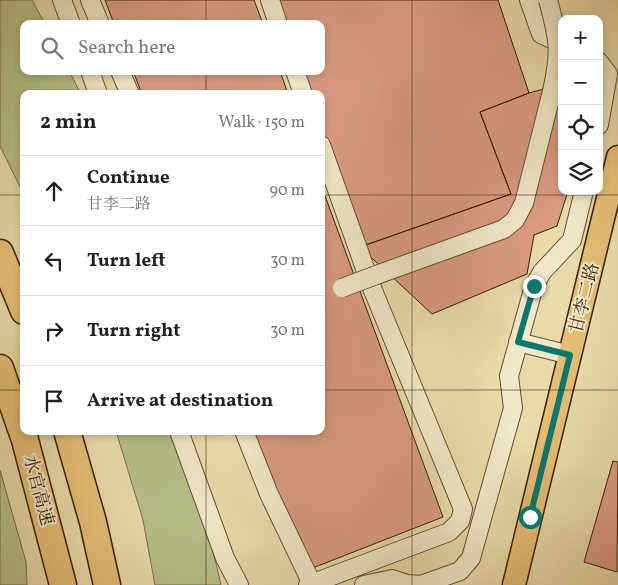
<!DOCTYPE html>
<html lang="en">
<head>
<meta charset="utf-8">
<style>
  body { margin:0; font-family:Vollkorn,"Noto Serif SC",serif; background:#f6f6f6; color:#202124 }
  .controls { position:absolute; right:15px; top:15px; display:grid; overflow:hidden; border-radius:10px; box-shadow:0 2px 8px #0003 }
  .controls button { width:45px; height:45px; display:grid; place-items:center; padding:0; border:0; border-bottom:1px solid #e0e0e0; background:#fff; color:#202124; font:25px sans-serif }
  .stop { position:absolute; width:15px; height:15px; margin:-11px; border:4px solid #0f766e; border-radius:50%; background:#fff }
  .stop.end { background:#0f766e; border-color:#fff; box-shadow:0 1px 5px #0008 }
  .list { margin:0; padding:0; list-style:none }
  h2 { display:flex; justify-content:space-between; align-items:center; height:65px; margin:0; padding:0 20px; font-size:21px }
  h2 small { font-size:16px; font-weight:400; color:#757577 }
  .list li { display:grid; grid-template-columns:32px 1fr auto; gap:15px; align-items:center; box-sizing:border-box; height:70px; padding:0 20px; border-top:1px solid #e0e0e0 }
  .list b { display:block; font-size:19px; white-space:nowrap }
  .list p { margin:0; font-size:16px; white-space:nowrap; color:#757577 }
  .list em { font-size:16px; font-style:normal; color:#757577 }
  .icon { flex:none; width:28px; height:28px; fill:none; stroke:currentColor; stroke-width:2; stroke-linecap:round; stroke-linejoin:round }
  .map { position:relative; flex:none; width:618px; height:585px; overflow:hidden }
  .search { position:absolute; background:#fff; box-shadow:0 2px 8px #0003; left:20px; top:20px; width:305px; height:55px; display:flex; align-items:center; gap:12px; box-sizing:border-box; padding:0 18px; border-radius:10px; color:#757577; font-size:19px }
  .panel { position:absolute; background:#fff; box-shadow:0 2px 8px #0003; left:20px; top:90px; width:305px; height:345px; border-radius:10px }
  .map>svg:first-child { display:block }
</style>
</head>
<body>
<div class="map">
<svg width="618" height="585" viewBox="0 0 618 585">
  <rect width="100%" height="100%" fill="#e8dbaa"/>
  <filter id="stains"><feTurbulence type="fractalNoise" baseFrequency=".004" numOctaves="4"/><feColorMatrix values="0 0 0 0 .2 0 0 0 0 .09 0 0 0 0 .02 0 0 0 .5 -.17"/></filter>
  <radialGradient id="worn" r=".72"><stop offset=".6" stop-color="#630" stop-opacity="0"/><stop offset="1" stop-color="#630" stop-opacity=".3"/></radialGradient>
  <path fill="#b6c088" stroke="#786e4c" d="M 0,0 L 32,0 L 45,24 L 24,24 L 24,71 L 69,71 L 81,94 L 24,94 L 24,195 L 0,146 Z
    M 116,431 L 185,431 L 221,585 L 155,585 L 143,520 Z
    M 0,470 L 26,562 L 27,585 L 0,585 Z"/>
  <path fill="#d99b82" stroke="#391d0f" d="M 105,0 L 254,0 L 263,24 L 114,24 Z
    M 276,0 L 498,0 L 529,93 L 480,112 L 511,194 L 360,247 L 321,132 L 321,94 L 308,94 L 301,71 L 321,71 L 321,24 L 284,24 Z
    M 133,71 L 280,71 L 288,94 L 142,94 Z
    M 562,84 L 562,191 L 568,191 L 557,226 L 534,235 L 527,274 L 432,314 L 360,247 L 511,194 L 480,112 L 529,93 Z
    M 321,185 L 443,517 L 310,569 L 250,431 L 321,431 Z
    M 613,461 L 618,462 L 617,572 L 584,562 Z"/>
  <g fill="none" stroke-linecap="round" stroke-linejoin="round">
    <defs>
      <path id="minor" d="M 62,0 L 71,24
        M 90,0 L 100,24
        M 270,0 L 278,24
        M 529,0 L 541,34 L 562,44
        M 599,62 L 608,74 L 599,125
        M 90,71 L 98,94
        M 120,71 L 130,94
        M 295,71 L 303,94
        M 379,274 L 504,229 L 515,220 L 524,203 L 552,91
        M 518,342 L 570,355
        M 179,431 L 225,558 L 239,585
        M 244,431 L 269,494 L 312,584
        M 308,585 L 449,532 L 460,521 L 463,509 L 372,288 L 321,145
        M 364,585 L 392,579 L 407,584 L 421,585 L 460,571 L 471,558 L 513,408 L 509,376 L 534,286 L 542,272 L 572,240 L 584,191"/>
      <path id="major" d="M 514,585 L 618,157"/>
      <path id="highway" d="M 0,253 L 24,311
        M 0,368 L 25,440 L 63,585
        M 67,431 L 93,522 L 107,585"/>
    </defs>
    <use href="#minor" stroke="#654c36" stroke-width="20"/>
    <use href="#major" stroke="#391d0f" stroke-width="25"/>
    <use href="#highway" stroke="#391d0f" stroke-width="29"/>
    <use href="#minor" stroke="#f0e8c8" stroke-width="18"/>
    <use href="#major" stroke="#e4be75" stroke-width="22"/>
    <use href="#highway" stroke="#e4be75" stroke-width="26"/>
    <defs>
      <path id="minor-bridge" d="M 548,0 C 559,40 561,51 552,91
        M 342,288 L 379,274"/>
    </defs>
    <use href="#minor-bridge" stroke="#654c36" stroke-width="20" stroke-linecap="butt"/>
    <use href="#minor-bridge" stroke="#f0e8c8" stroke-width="18"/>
  </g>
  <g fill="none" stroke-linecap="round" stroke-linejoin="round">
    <path stroke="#0f766e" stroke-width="6" d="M 530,517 L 570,355 L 518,342 L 534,286"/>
  </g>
  <path fill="none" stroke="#391d0f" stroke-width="1" stroke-opacity="0.55" d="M 206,0 L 206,24M 412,0 L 412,585M 206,71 L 206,94M 0,195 L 24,195M 321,195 L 618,195M 0,390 L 24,390M 321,390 L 618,390M 206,431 L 206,585"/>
  <g text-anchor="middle" stroke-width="4" stroke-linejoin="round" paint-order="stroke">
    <g font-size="18" fill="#391d0f" stroke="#f0e8c8">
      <text transform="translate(584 298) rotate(-76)" y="6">甘李二路</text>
      <text transform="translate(39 490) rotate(75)" y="6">水官高速</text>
    </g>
  </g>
  <rect width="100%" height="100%" filter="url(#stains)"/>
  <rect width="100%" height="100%" fill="url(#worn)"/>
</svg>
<div class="controls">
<button>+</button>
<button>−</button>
<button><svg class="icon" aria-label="locate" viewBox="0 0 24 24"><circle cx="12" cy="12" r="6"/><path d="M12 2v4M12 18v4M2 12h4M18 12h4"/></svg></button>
<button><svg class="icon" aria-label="layers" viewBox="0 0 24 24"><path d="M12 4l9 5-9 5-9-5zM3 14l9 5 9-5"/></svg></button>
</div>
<div class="stop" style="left:530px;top:517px"></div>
<div class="stop end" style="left:534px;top:286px"></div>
<div class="search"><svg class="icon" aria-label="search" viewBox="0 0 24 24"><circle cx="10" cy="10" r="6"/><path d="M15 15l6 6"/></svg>Search here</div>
<section class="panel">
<h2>2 min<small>Walk · 150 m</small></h2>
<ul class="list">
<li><svg class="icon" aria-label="ahead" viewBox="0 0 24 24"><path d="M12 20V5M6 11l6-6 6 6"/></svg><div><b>Continue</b><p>甘李二路</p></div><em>90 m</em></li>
<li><svg class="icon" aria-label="left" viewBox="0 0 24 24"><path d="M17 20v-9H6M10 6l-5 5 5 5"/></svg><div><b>Turn left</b></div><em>30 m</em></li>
<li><svg class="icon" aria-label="right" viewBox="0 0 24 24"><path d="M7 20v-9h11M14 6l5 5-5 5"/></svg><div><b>Turn right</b></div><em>30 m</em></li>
<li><svg class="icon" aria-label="arrive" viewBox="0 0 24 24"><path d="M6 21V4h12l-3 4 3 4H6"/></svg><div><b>Arrive at destination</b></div></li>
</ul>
</section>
</div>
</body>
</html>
